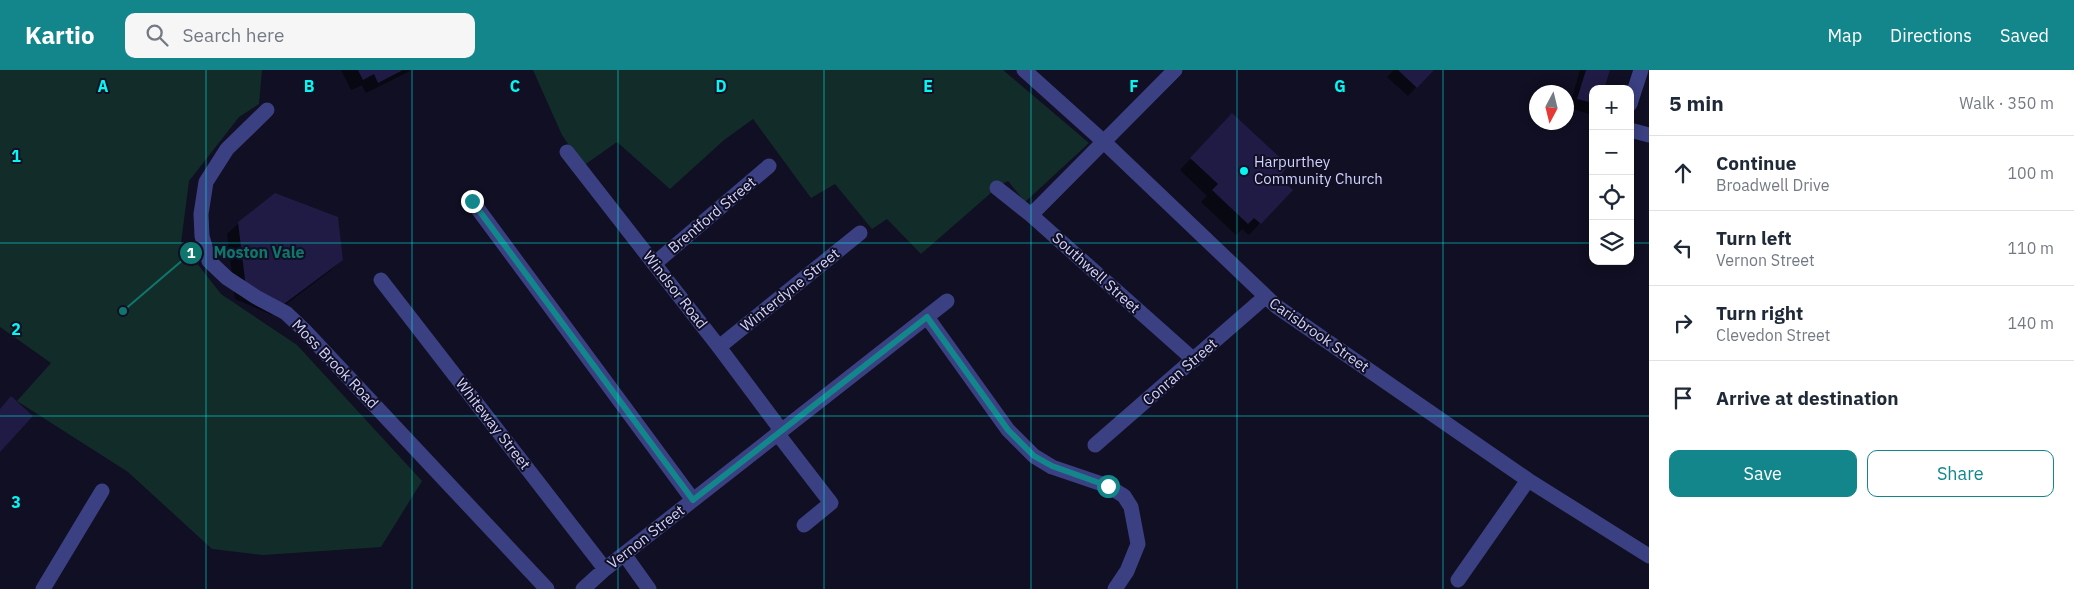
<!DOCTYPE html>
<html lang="en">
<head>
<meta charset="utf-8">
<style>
  body { margin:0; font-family:"IBM Plex Sans",sans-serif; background:#f6f6f7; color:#1f2937 }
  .controls { position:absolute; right:15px; top:15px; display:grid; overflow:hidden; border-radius:10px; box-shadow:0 2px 12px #0003 }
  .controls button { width:45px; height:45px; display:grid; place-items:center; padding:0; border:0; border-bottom:1px solid #e0e1e3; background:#fff; color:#1f2937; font:25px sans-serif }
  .compass { position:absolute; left:1529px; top:15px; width:45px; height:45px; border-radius:50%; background:#fff; box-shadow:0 2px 12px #0003; rotate:187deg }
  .stop { position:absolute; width:15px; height:15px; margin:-11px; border:4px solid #13868c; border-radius:50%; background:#fff }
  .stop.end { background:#13868c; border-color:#fff; box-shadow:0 1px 5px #0008 }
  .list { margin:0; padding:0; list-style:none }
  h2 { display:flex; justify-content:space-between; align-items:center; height:65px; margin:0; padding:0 20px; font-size:21px }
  h2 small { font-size:16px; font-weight:400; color:#747a83 }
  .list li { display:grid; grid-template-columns:32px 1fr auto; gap:15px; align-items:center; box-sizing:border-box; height:75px; padding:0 20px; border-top:1px solid #e0e1e3 }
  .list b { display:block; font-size:19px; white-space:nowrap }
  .list p { margin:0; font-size:16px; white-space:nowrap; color:#747a83 }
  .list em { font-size:16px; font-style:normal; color:#747a83 }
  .actions { display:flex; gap:10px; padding:15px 20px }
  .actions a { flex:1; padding:11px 0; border:1px solid #13868c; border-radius:10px; text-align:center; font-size:18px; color:#13868c }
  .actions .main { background:#13868c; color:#fff }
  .icon { flex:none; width:28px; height:28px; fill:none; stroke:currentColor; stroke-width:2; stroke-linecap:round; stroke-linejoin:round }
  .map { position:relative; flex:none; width:1649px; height:519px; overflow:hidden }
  header { display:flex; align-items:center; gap:30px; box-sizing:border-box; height:70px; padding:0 25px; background:#13868c; color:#fff }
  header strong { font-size:24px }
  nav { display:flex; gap:28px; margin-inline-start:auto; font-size:18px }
  .search { width:350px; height:45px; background:#f6f6f7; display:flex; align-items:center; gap:12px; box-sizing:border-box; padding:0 18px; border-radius:10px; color:#747a83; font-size:19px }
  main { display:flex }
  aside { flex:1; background:#fff }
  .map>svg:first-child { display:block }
</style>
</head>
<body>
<header>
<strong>Kartio</strong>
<div class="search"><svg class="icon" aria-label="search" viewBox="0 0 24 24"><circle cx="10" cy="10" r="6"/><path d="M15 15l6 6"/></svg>Search here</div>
<nav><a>Map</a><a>Directions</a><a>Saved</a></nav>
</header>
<main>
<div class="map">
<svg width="1649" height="519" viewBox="0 0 1649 519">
  <rect width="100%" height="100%" fill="#100f23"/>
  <path fill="#122d29" d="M 0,0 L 262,0 L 259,34 L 239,47 L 189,111 L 181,173 L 221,224 L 297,275 L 422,411 L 381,477 L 263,485 L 212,479 L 128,402 L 17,331 L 51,293 L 0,257 Z
    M 533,0 L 1003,0 L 1089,73 L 1025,132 L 1008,111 L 1000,115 L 921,184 L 887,149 L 872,159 L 835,114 L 811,128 L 753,49 L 724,70 L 670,119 L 617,72 L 583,96 L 562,65 Z"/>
  <path fill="#0007" d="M 341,0 L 412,0 L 366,23 L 362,15 L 351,20 Z
    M 1394,0 L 1432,0 L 1408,26 L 1387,7 Z
    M 1580,0 L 1608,0 L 1593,19 L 1593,40 L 1589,44 L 1569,38 Z
    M 1221,56 L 1277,107 L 1260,153 L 1249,165 L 1242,159 L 1236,165 L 1201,132 L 1207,126 L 1180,100 Z
    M 239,153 L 342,189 L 330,201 L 272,245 L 235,229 L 227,164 Z"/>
  <path fill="#1f1b44" d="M 358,0 L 403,0 L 378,13 L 374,4 L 363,10 Z
    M 1398,0 L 1434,0 L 1417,18 Z
    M 1586,0 L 1610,0 L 1604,19 L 1593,19 L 1593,33 L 1577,29 Z
    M 1232,43 L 1289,96 L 1279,107 L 1293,120 L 1261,154 L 1254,148 L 1248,154 L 1212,120 L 1218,114 L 1190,88 Z
    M 275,123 L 338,147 L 343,190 L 284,234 L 246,218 L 238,152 Z
    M 11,326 L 33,346 L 0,382 L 0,339 Z"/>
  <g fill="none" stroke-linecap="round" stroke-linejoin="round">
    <path stroke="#3a4081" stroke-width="15" d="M 1024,0 L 1103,71 L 1276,236 L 1528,410 L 1649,486
      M 1630,34 L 1641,0
      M 267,40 L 227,79 L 206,112 L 201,144 L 202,166 L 209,191 L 227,208 L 256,227 L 286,243 L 304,260 L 547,519
      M 1630,60 L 1649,65
      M 567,82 L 719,277 L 781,360
      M 997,118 L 1031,145 L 1194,290
      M 472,131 L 693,430
      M 1031,145 L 1175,0
      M 654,194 L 769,96
      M 381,210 L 605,499
      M 927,247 L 1008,360 L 1034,386 L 1052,397 L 1108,416 L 1124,426 L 1131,437 L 1138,474 L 1127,501 L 1115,519
      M 719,277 L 860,163
      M 777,363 L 831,433 L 804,455
      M 1095,375 L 1265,227
      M 624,484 L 649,519
      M 1458,510 L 1528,410
      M 43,519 L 102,421
      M 583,519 L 605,499 L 947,231"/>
  </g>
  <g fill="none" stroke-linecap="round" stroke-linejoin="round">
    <path stroke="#13868c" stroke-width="6" d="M 472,131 L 693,430 L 927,247 L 1008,360 L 1034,386 L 1052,396 L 1108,416"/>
  </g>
  <path fill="none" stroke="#05f7f4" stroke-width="1" stroke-opacity="0.55" d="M 206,0 L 206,519M 412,0 L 412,519M 618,0 L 618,519M 824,0 L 824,519M 1031,0 L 1031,519M 1237,0 L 1237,519M 1443,0 L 1443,519M 0,173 L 1593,173M 1630,173 L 1649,173M 0,346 L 1649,346"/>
  <circle fill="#05f7f4" stroke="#100f23" stroke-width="2" cx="1244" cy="101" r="5"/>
  <g text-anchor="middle" stroke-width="4" stroke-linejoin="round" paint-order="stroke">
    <g font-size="15" fill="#d2d2fe" stroke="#100f23" text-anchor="start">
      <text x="1254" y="97">Harpurthey<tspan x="1254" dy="17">Community Church</tspan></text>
    </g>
    <g font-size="15" fill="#d2d2fe" stroke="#100f23">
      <text transform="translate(712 145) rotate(-40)" y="5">Brentford Street</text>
      <text transform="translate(1096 203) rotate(42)" y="5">Southwell Street</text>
      <text transform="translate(675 220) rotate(52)" y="5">Windsor Road</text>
      <text transform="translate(790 220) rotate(-39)" y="5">Winterdyne Street</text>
      <text transform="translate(1319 265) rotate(35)" y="5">Carisbrook Street</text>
      <text transform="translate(335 294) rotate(46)" y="5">Moss Brook Road</text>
      <text transform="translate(1180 302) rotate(-41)" y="5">Conran Street</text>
      <text transform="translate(493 354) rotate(52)" y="5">Whiteway Street</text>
      <text transform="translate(646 467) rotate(-38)" y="5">Vernon Street</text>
    </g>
  </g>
  <g font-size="16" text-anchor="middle" font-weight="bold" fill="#05f7f4" stroke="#100f23" stroke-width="4" stroke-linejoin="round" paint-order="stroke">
    <text x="103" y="22">A</text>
    <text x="309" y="22">B</text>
    <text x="515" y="22">C</text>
    <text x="721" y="22">D</text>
    <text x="928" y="22">E</text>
    <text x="1134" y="22">F</text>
    <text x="1340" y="22">G</text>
    <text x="16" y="92">1</text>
    <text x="16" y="265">2</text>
    <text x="16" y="438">3</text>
  </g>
  <path fill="none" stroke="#0f766e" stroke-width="2" d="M123 241L191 183"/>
  <g fill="#0f766e" stroke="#100f23" stroke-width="2">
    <circle cx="123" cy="241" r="5"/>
    <circle cx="191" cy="183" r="12"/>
  </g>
  <g font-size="15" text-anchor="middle" font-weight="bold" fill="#fff">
    <text x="191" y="188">1</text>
  </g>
  <g font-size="16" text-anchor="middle" font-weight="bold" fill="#0f766e" stroke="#100f23" stroke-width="4" stroke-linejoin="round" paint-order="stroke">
    <text x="259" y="188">Moston Vale</text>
  </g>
</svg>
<div class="controls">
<button>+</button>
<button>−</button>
<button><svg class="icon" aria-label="locate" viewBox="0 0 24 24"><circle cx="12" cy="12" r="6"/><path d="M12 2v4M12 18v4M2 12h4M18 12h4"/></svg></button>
<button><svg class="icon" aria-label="layers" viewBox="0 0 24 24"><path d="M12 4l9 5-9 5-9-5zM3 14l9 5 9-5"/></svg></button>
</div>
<svg class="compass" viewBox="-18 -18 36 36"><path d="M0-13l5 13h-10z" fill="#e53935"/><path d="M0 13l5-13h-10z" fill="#747a83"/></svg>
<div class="stop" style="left:1108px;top:416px"></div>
<div class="stop end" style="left:472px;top:131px"></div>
</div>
<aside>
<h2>5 min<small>Walk · 350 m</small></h2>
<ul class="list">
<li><svg class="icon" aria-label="ahead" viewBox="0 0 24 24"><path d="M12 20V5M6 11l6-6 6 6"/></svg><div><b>Continue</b><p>Broadwell Drive</p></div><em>100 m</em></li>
<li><svg class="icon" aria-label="left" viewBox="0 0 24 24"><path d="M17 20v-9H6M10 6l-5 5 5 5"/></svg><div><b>Turn left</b><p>Vernon Street</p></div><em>110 m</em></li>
<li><svg class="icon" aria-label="right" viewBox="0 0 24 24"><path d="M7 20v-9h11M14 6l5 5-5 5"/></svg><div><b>Turn right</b><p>Clevedon Street</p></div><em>140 m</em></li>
<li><svg class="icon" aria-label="arrive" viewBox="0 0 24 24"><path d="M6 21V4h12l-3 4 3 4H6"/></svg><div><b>Arrive at destination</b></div></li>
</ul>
<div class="actions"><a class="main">Save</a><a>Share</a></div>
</aside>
</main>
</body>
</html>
